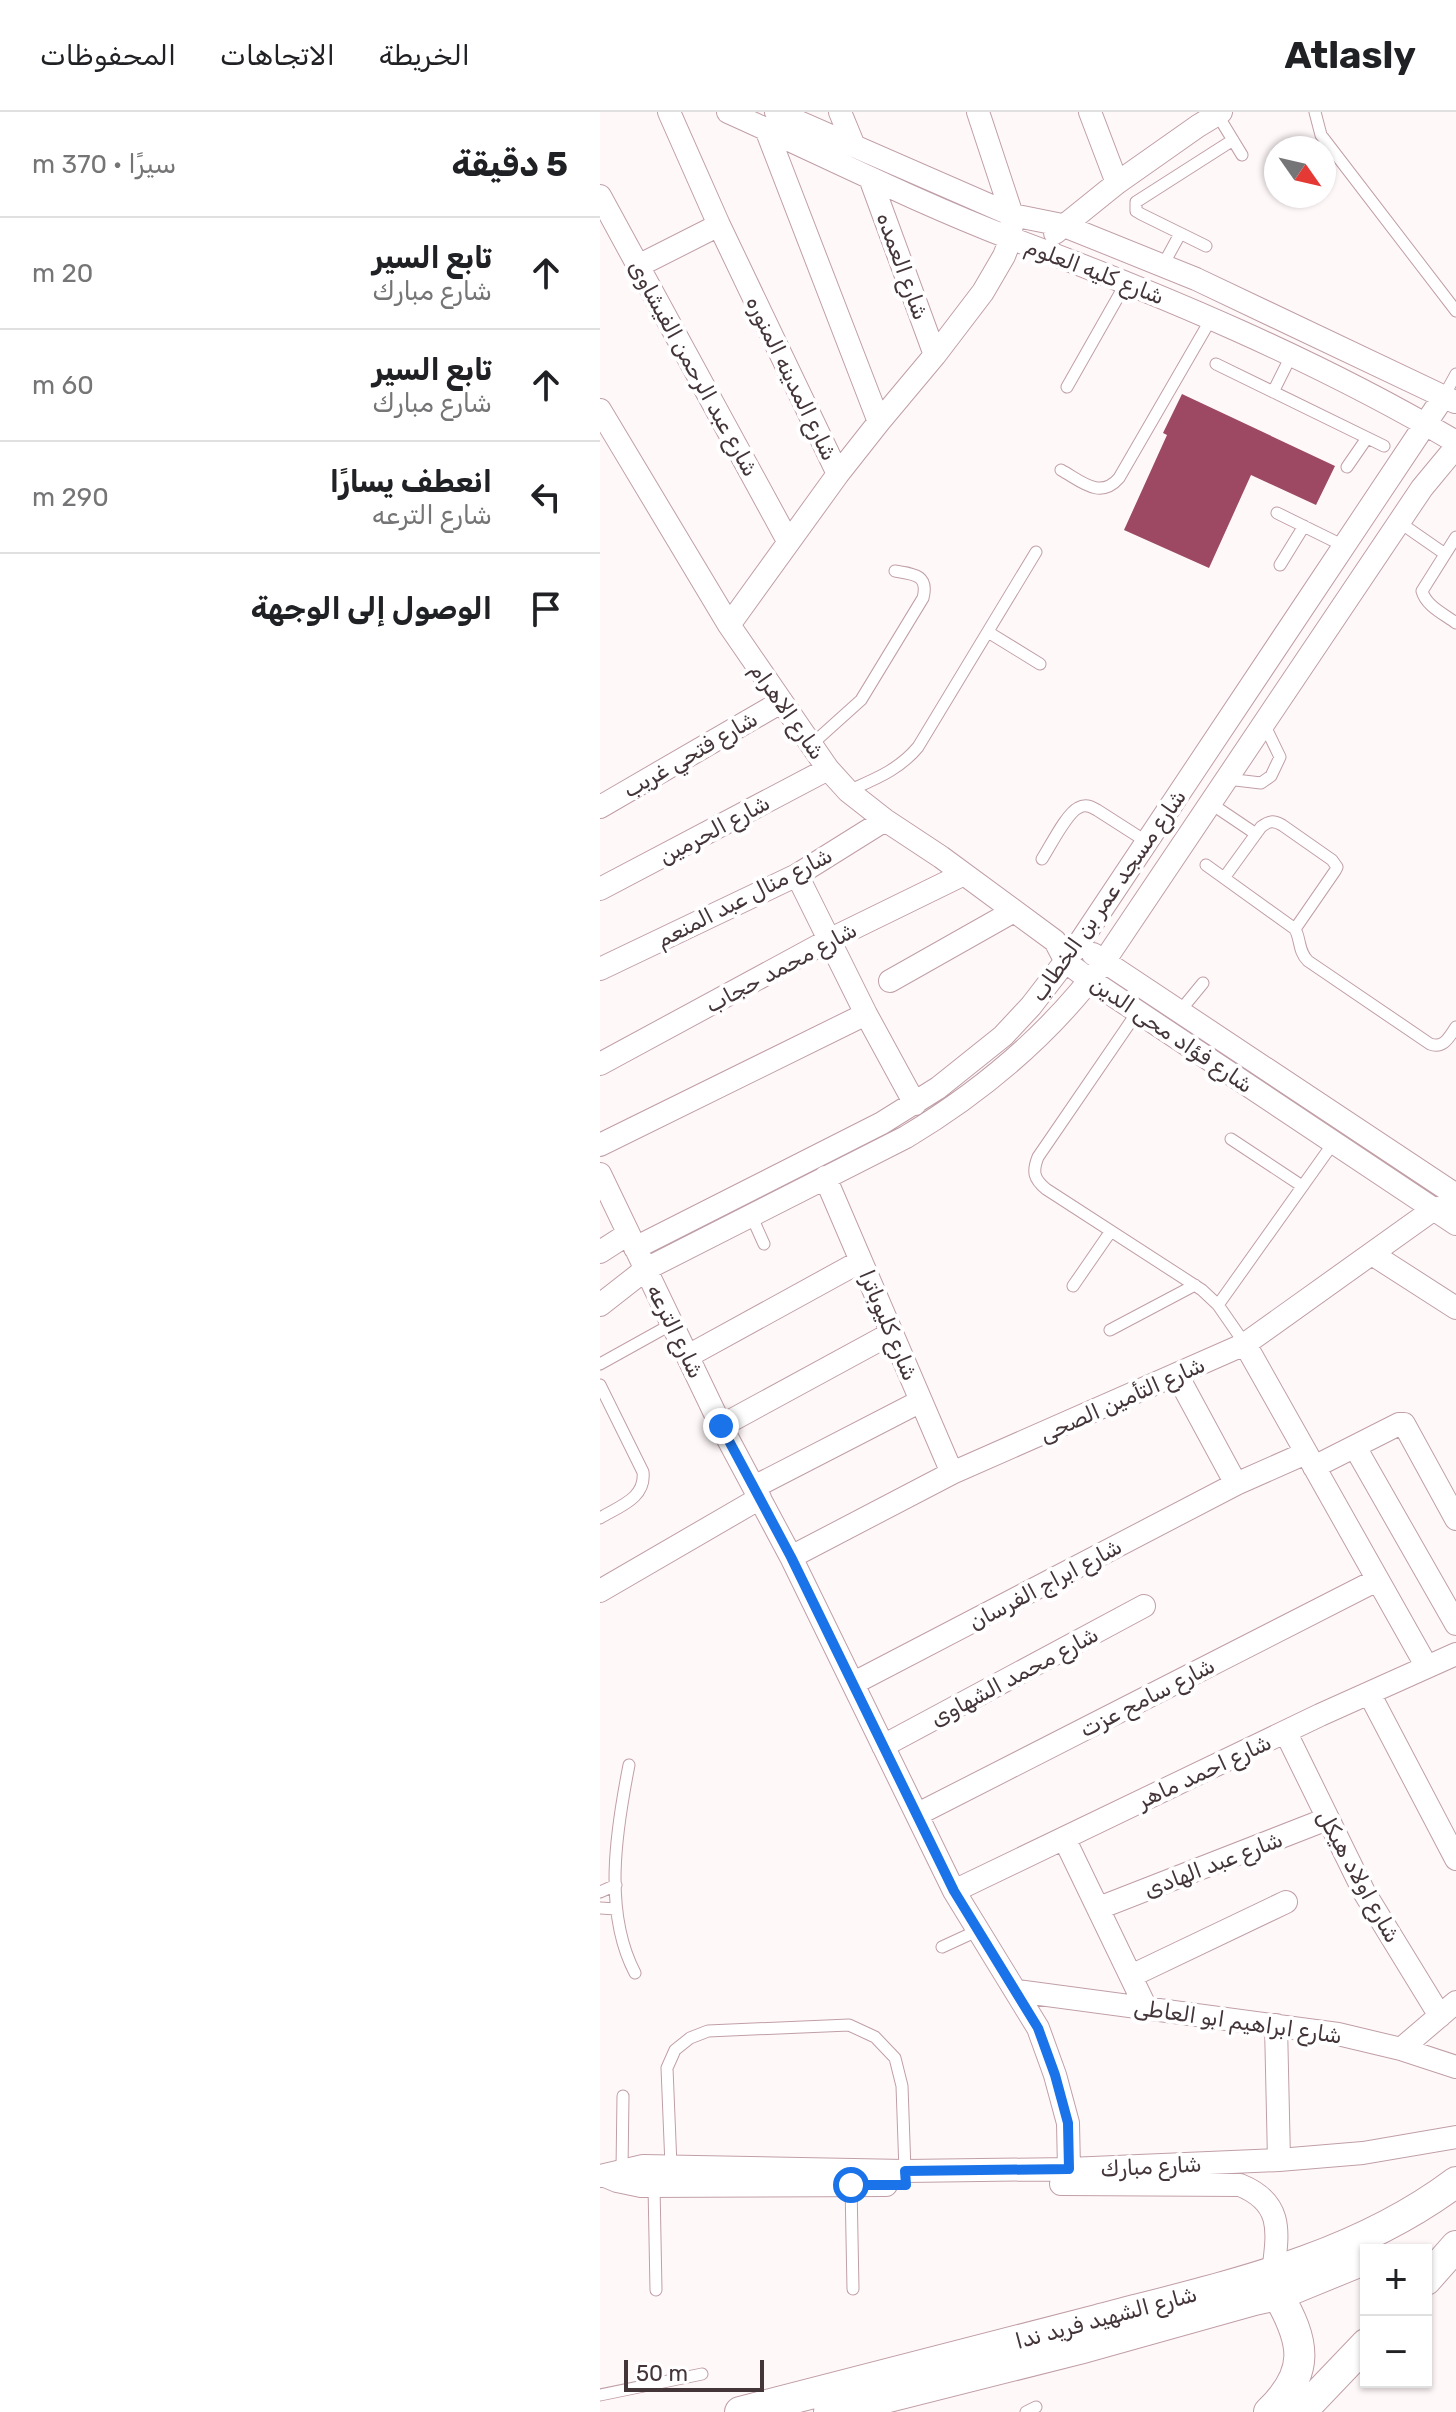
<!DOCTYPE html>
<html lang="ar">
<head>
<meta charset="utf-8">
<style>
  body { margin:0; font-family:Rubik,"Noto Sans Arabic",sans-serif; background:#f6f6f6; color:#202124; direction:rtl }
  .controls { position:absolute; right:24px; bottom:24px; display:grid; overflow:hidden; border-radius:0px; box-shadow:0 2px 6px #0004 }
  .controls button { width:72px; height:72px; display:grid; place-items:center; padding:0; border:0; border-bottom:2px solid #e0e0e0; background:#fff; color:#202124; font:40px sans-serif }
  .compass { position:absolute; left:664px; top:24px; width:72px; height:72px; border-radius:50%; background:#fff; box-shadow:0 2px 6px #0004; rotate:124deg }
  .scale { position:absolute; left:24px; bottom:20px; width:140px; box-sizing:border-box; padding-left:8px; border:4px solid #433538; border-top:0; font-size:22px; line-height:28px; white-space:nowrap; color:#433538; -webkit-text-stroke:6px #fff; paint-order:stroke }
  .stop { position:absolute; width:24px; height:24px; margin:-18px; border:6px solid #1a73e8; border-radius:50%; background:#fff }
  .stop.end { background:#1a73e8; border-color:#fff; box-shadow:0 2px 8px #0008 }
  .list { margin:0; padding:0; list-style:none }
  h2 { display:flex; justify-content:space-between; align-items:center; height:104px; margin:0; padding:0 32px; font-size:34px }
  h2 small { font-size:26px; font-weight:400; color:#757577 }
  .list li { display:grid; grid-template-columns:52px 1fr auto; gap:24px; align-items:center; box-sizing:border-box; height:112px; padding:0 32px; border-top:2px solid #e0e0e0 }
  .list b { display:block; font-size:30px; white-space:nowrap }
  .list p { margin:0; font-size:26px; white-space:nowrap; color:#757577 }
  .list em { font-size:26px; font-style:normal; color:#757577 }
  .icon { flex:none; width:44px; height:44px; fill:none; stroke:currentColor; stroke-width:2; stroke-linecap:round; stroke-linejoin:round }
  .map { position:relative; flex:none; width:856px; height:2300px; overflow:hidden; direction:ltr }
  header { display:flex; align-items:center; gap:48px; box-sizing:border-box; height:112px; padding:0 40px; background:#fff; border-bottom:2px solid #e0e0e0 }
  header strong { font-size:38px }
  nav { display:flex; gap:44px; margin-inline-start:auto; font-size:28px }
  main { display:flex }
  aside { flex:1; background:#fff }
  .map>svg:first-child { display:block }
</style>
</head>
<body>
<header>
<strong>Atlasly</strong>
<nav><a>الخريطة</a><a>الاتجاهات</a><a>المحفوظات</a></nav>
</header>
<main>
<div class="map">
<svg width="856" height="2300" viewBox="0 0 856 2300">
  <rect width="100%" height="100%" fill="#fff8f9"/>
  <path fill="#9d4964" d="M 582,282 L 735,354 L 716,393 L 651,363 L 609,456 L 524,418 L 567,323 L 563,321 Z"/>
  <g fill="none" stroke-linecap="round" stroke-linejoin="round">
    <defs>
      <path id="service" d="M 715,0 L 721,23 L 856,199
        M 617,2 L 642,43
        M 606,134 L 541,102 L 536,99 L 536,90 L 633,28
        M 563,153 L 580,122
        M 616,252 L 784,334
        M 467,275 L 526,171
        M 673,280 L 691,244
        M 844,284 L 856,262
        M 747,355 L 767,326
        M 461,358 C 481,369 500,388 519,366 L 611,207
        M 677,401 L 744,434
        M 799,410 L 845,442
        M 856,425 L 822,479 C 826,494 844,502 856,511
        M 680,453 L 704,414
        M 388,520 L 440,552
        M 211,633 L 261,588 L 323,486 C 329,463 314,462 295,459
        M 627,667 L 661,671 L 671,664 L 680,645 L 664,612
        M 248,679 C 275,667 299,658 318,635 L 436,440
        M 610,691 L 656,722
        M 442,747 C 450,735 466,702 478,696 C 485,692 490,694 497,698 L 547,730
        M 606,753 L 695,817 C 701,828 698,839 708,849 L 830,932 C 844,937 849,925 856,915
        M 624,766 L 661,715 C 669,709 673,708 682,713 L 732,748 L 737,755 L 735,759 L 695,817
        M 538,899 L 438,1045 C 432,1060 434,1067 446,1077 L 602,1178 L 618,1193 L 645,1232
        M 580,899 L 603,871
        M 631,1027 L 702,1074
        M 151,1103 L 164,1132
        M 473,1174 L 511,1119
        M 618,1193 L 734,1030
        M 510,1218 L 595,1173
        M 0,1252 L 72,1212
        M 0,1273 L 43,1360 C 46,1386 20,1394 0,1406
        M 29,1653 C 16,1719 3,1800 35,1861
        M 0,1780 L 16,1773
        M 0,1796 L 16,1797
        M 342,1835 L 379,1818
        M 71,2054 L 67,1956 L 75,1938 L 90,1926 L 108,1919 L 249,1913 L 275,1925 L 295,1946 L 302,1974 L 305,2059
        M 22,2057 L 23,1984
        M 251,2073 L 253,2177
        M 54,2074 L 56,2178
        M 0,2283 L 102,2262
        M 426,2300 L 436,2295"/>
      <path id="minor" d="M 69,0 L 119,113 L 238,362 L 129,513
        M 128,0 C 222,42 314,89 410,126 C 563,183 715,247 856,330
        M 176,0 L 412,103 L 462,113 L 596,167 L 855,290
        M 240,0 L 254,34
        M 490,0 L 517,71
        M 166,17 L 279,310
        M 270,66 L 335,243
        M 0,84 L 188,429
        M 455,121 L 517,71 L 598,14 L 621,0
        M 38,154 L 119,113
        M 0,298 L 129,513 L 228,657 L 248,679 L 285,708 L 341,745 L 455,829 L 466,850 L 490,868 L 856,1112
        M 238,362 L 279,310 L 335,243 L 383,180 L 404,144 L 411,126 L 412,103 L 378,0
        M 0,695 L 181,590
        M 197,763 L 266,902 L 315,992
        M 0,777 L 228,657
        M 493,842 L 856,1083
        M 0,857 L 197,763 L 285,708
        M 290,869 L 414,799
        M 0,952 L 229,828 L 364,762
        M 0,1033 L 266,902
        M 0,1062 L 121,1314 L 191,1445 L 354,1779 L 438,1916 L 455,1963 L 468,2011 L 469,2057
        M 225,1065 L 352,1361
        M 35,1136 L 282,1011 L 338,976 L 403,924 L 431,894 L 478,833 L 844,284
        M 0,1140 L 28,1122
        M 772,1142 L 856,1196
        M 0,1193 L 46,1157 L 306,1025 C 384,978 451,922 505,848 L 822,376 L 856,335
        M 645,1232 L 827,1555
        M 88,1244 L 261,1149
        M 577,1263 L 636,1372
        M 121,1314 L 292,1221
        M 755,1335 L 856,1512
        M 714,1355 L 799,1312 L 804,1312 L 856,1407
        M 154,1375 L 321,1289
        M 191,1445 L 352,1361 L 645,1232 L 834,1097 L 856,1092
        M 0,1479 L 160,1386
        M 254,1571 L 636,1372 L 706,1341
        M 769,1581 L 856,1747
        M 686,1621 L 764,1780 L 840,1904
        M 283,1634 L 544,1494
        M 318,1702 L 777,1468
        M 464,1726 L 546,1896
        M 354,1779 L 720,1603 L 856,1542
        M 499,1796 L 727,1707
        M 531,1864 L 686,1790
        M 417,1879 L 738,1922 L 801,1937 L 856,1955
        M 676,1913 L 679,2048
        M 801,1937 L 856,1890
        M 0,2064 L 43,2054 L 305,2059 L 469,2057 L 679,2048 L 763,2041 L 856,2025
        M 5,2064 L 17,2069 L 41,2074 L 286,2073
        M 461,2072 L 640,2073 C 684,2091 678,2120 673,2161"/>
      <path id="secondary" d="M 826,2168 L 856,2134
        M 140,2300 C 259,2270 378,2239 497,2208 C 622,2175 751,2149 856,2070
        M 229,2300 L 479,2237 L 654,2188 L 678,2183 L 766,2147
        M 669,2300 C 711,2260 705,2230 678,2183
        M 701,2300 L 766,2232"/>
    </defs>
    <use href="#service" stroke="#c09fa7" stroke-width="13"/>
    <use href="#minor" stroke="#c09fa7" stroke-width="24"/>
    <use href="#secondary" stroke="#c09fa7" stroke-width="32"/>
    <use href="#service" stroke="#fff" stroke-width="11"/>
    <use href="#minor" stroke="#fff" stroke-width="22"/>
    <use href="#secondary" stroke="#fff" stroke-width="30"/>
  </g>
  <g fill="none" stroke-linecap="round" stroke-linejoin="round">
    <path stroke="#1a73e8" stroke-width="10" d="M 121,1314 L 191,1445 L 354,1779 L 438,1916 L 455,1963 L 468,2011 L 469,2057 L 305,2059 L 306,2073 L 251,2073"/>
  </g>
  <g text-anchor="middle" stroke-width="8" stroke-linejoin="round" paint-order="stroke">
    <g font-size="22" fill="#433538" stroke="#fff">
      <text transform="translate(303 154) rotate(70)" y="8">شارع العمده</text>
      <text transform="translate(495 159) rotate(21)" y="8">شارع كليه العلوم</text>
      <text transform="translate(94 256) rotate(61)" y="8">شارع عبد الرحمن الفيشاوى</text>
      <text transform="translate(192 266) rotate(64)" y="8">شارع المدينه المنوره</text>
      <text transform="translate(188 599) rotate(55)" y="8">شارع الاهرام</text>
      <text transform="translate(90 642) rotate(-30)" y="8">شارع فتحي غريب</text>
      <text transform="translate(114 717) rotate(-28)" y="8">شارع الحرمين</text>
      <text transform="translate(508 783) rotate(-55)" y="8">شارع مسجد عمر بن الخطاب</text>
      <text transform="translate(144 785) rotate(-27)" y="8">شارع منال عبد المنعم</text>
      <text transform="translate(181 855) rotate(-28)" y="8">شارع محمد حجاب</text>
      <text transform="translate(572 922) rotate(34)" y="8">شارع فؤاد محى الدين</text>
      <text transform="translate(289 1213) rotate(67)" y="8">شارع كليوباترا</text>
      <text transform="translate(76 1219) rotate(64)" y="8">شارع الترعه</text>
      <text transform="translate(522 1287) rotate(-24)" y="8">شارع التأمين الصحى</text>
      <text transform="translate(445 1472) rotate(-28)" y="8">شارع ابراج الفرسان</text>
      <text transform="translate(414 1564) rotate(-28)" y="8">شارع محمد الشهاوى</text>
      <text transform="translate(547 1585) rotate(-27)" y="8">شارع سامح عزت</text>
      <text transform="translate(604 1659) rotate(-25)" y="8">شارع احمد ماهر</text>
      <text transform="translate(613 1752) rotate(-21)" y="8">شارع عبد الهادى</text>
      <text transform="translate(759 1764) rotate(61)" y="8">شارع اولاد هيكل</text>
      <text transform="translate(638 1909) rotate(8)" y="8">شارع ابراهيم ابو العاطى</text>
      <text transform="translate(551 2054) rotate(-3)" y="8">شارع مبارك</text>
      <text transform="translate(506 2205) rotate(-15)" y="8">شارع الشهيد فريد ندا</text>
    </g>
  </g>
</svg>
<div class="controls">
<button>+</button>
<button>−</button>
</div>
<svg class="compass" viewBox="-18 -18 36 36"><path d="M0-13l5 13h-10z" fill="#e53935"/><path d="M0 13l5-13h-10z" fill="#757577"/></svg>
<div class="scale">50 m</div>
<div class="stop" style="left:251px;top:2073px"></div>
<div class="stop end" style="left:121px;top:1314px"></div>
</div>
<aside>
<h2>5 دقيقة<small>سيرًا · 370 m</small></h2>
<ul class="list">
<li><svg class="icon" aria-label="ahead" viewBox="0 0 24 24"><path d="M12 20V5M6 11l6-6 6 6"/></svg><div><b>تابع السير</b><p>شارع مبارك</p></div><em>20 m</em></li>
<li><svg class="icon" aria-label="ahead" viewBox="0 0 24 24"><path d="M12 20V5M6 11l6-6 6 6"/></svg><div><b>تابع السير</b><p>شارع مبارك</p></div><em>60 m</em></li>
<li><svg class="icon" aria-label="left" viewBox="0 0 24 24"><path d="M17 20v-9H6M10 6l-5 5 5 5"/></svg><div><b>انعطف يسارًا</b><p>شارع الترعه</p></div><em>290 m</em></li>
<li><svg class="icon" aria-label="arrive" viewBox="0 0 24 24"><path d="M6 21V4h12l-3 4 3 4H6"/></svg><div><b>الوصول إلى الوجهة</b></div></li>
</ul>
</aside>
</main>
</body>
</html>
